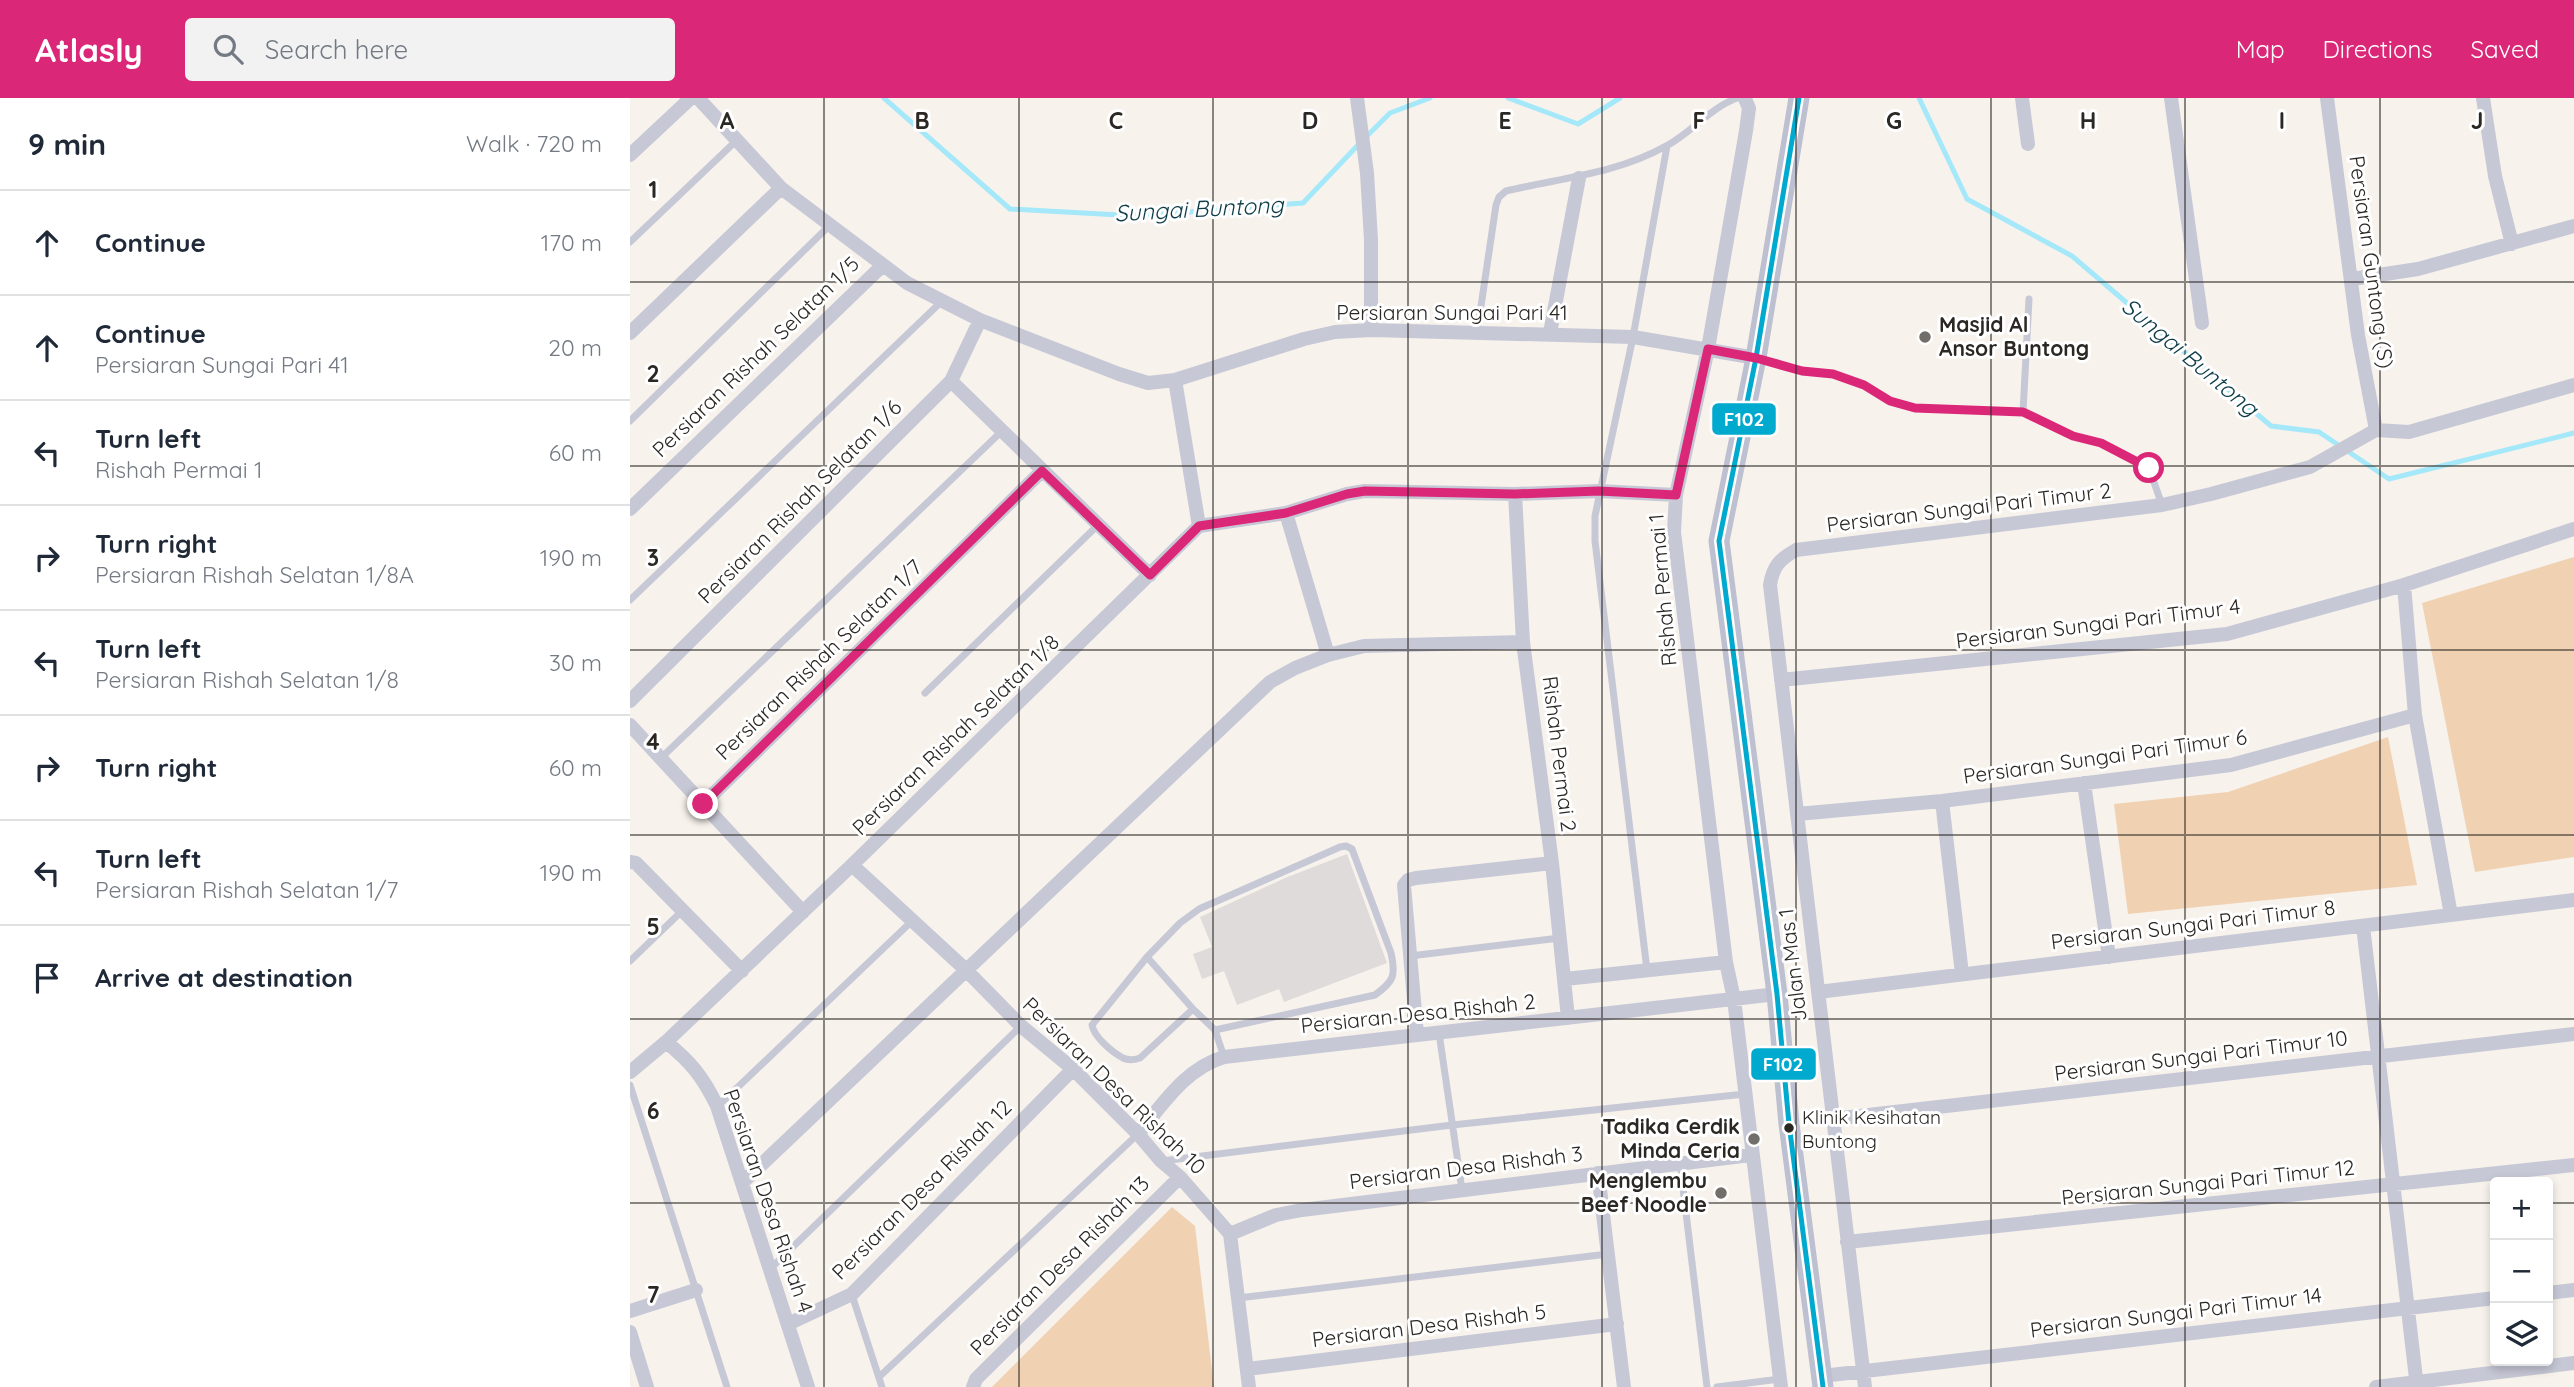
<!DOCTYPE html>
<html lang="en">
<head>
<meta charset="utf-8">
<style>
  body { margin:0; font-family:Quicksand,sans-serif; background:#f2f2f3; color:#1f2937 }
  .controls { position:absolute; right:21px; bottom:21px; display:grid; overflow:hidden; border-radius:7px; box-shadow:0 4px 10px #0003 }
  .controls button { width:63px; height:63px; display:grid; place-items:center; padding:0; border:0; border-bottom:2px solid #e0e1e3; background:#fff; color:#1f2937; font:35px sans-serif }
  .stop { position:absolute; width:21px; height:21px; margin:-16px; border:5px solid #db2777; border-radius:50%; background:#fff }
  .stop.end { background:#db2777; border-color:#fff; box-shadow:0 2px 7px #0008 }
  .list { margin:0; padding:0; list-style:none }
  h2 { display:flex; justify-content:space-between; align-items:center; height:91px; margin:0; padding:0 28px; font-size:30px }
  h2 small { font-size:23px; font-weight:400; color:#747a83 }
  .list li { display:grid; grid-template-columns:46px 1fr auto; gap:21px; align-items:center; box-sizing:border-box; height:105px; padding:0 28px; border-top:2px solid #e0e1e3 }
  .list b { display:block; font-size:26px; white-space:nowrap }
  .list p { margin:0; font-size:23px; white-space:nowrap; color:#747a83 }
  .list em { font-size:23px; font-style:normal; color:#747a83 }
  .icon { flex:none; width:38px; height:38px; fill:none; stroke:currentColor; stroke-width:2; stroke-linecap:round; stroke-linejoin:round }
  .map { position:relative; flex:none; width:1944px; height:1289px; overflow:hidden }
  header { display:flex; align-items:center; gap:42px; box-sizing:border-box; height:98px; padding:0 35px; background:#db2777; color:#fff }
  header strong { font-size:33px }
  nav { display:flex; gap:38px; margin-inline-start:auto; font-size:24px }
  .search { width:490px; height:63px; background:#f2f2f3; display:flex; align-items:center; gap:18px; box-sizing:border-box; padding:0 24px; border-radius:7px; color:#747a83; font-size:26px }
  main { display:flex }
  aside { flex:1; background:#fff }
  .map>svg:first-child { display:block }
</style>
</head>
<body>
<header>
<strong>Atlasly</strong>
<div class="search"><svg class="icon" aria-label="search" viewBox="0 0 24 24"><circle cx="10" cy="10" r="6"/><path d="M15 15l6 6"/></svg>Search here</div>
<nav><a>Map</a><a>Directions</a><a>Saved</a></nav>
</header>
<main>
<aside>
<h2>9 min<small>Walk · 720 m</small></h2>
<ul class="list">
<li><svg class="icon" aria-label="ahead" viewBox="0 0 24 24"><path d="M12 20V5M6 11l6-6 6 6"/></svg><div><b>Continue</b></div><em>170 m</em></li>
<li><svg class="icon" aria-label="ahead" viewBox="0 0 24 24"><path d="M12 20V5M6 11l6-6 6 6"/></svg><div><b>Continue</b><p>Persiaran Sungai Pari 41</p></div><em>20 m</em></li>
<li><svg class="icon" aria-label="left" viewBox="0 0 24 24"><path d="M17 20v-9H6M10 6l-5 5 5 5"/></svg><div><b>Turn left</b><p>Rishah Permai 1</p></div><em>60 m</em></li>
<li><svg class="icon" aria-label="right" viewBox="0 0 24 24"><path d="M7 20v-9h11M14 6l5 5-5 5"/></svg><div><b>Turn right</b><p>Persiaran Rishah Selatan 1/8A</p></div><em>190 m</em></li>
<li><svg class="icon" aria-label="left" viewBox="0 0 24 24"><path d="M17 20v-9H6M10 6l-5 5 5 5"/></svg><div><b>Turn left</b><p>Persiaran Rishah Selatan 1/8</p></div><em>30 m</em></li>
<li><svg class="icon" aria-label="right" viewBox="0 0 24 24"><path d="M7 20v-9h11M14 6l5 5-5 5"/></svg><div><b>Turn right</b></div><em>60 m</em></li>
<li><svg class="icon" aria-label="left" viewBox="0 0 24 24"><path d="M17 20v-9H6M10 6l-5 5 5 5"/></svg><div><b>Turn left</b><p>Persiaran Rishah Selatan 1/7</p></div><em>190 m</em></li>
<li><svg class="icon" aria-label="arrive" viewBox="0 0 24 24"><path d="M6 21V4h12l-3 4 3 4H6"/></svg><div><b>Arrive at destination</b></div></li>
</ul>
</aside>
<div class="map">
<svg width="1944" height="1289" viewBox="0 0 1944 1289">
  <rect width="100%" height="100%" fill="#f7f2ec"/>
  <path fill="#f0d2b3" d="M 1944,459 L 1944,759 L 1845,774 L 1792,505 Z
    M 1758,639 L 1787,787 L 1498,816 L 1484,706 L 1598,694 Z
    M 542,1109 L 565,1128 L 584,1289 L 362,1289 Z"/>
  <g fill="none" stroke-linecap="round" stroke-linejoin="round">
    <path stroke="#a4e8f9" stroke-width="5" d="M 254,0 L 380,111 L 507,118 L 673,105 L 729,46
      M 878,0 L 948,26 L 990,0
      M 1289,0 L 1337,101 L 1442,158 L 1641,328 L 1689,334 L 1759,381 L 1944,335
      M 736,39 L 760,15 L 800,0"/>
  </g>
  <path fill="#dfdbda" d="M 717,756 L 757,865 L 654,904 L 649,891 L 607,907 L 594,873 L 572,881 L 563,856 L 582,849 L 570,819 L 655,780 Z"/>
  <g fill="none" stroke-linecap="round" stroke-linejoin="round">
    <path stroke="#c7c8d6" stroke-width="7" d="M 0,144 L 107,42
      M 847,235 L 866,107 L 869,99 L 876,93 C 930,80 986,76 1036,48 C 1061,35 1080,10 1107,0
      M 1127,260 L 1172,273 L 1203,276 L 1234,287 L 1260,303 L 1285,310 L 1393,314 L 1443,338 L 1471,345 L 1519,370 L 1532,407
      M 1393,314 L 1399,201
      M 0,323 L 199,128
      M 0,502 L 311,204
      M 295,595 L 468,427
      M 31,660 L 372,333
      M 780,858 L 930,840
      M 517,859 L 563,911
      M 0,863 L 52,813
      M 1017,872 L 965,443 L 965,418 L 1003,239 L 1037,48
      M 585,932 L 745,897 C 764,883 766,878 761,855 L 722,751 L 716,748 L 710,749 L 569,811 L 550,825 L 517,859 L 462,927 C 464,939 482,954 493,960 C 499,963 504,962 510,960 L 563,911 L 585,932 L 594,959
      M 809,935 L 832,1092
      M 0,987 L 97,1289
      M 88,1008 L 282,823
      M 532,1063 L 822,1027 L 1115,996
      M 1050,1065 L 1077,1289
      M 140,1171 L 391,928
      M 222,1197 L 252,1289
      M 608,1200 L 978,1156
      M 249,1279 L 508,1036
      M 1087,1289 L 1150,1281"/>
    <path stroke="#c7c8d6" stroke-width="14" d="M 68,0 L 151,90 L 277,185 L 350,222 L 489,276 L 518,285 L 545,282 L 674,241 L 705,234 L 741,232 L 1003,239 L 1126,260
      M 727,0 L 737,75 L 741,142 L 741,232
      M 1392,0 L 1398,46
      M 1541,0 L 1572,225
      M 1697,0 L 1728,237 L 1746,332
      M 1853,0 L 1865,78 L 1882,146
      M 1115,1 L 1119,10 L 1116,33 L 1078,251 L 1046,397 L 1044,434 L 1096,864 L 1104,901 L 1151,1289
      M 0,57 L 61,0
      M 1722,181 L 1788,171 L 1944,128
      M 0,235 L 151,90
      M 920,235 L 949,80
      M 321,283 L 520,477
      M 1746,332 L 1779,334 L 1944,287
      M 885,396 L 893,544 L 922,765 L 938,920
      M 0,411 L 252,168
      M 656,415 L 698,557
      M 569,428 L 656,415 L 717,396 L 735,393 L 885,396 L 969,393 L 1046,397
      M 1774,487 L 1785,617 L 1821,817
      M 1151,582 L 1597,536 L 1774,487 L 1944,431
      M 0,603 L 321,283 L 350,222
      M 0,627 L 73,706 L 412,373
      M 1454,685 L 1479,859
      M 1312,703 L 1332,876
      M 73,706 L 173,814
      M 1167,716 L 1312,703 L 1601,667 L 1785,617
      M 0,764 L 6,765 L 112,873
      M 222,767 L 335,871 L 391,928 L 443,971 L 508,1036 L 531,1063 L 550,1079 L 600,1136 L 619,1289
      M 1733,828 L 1787,1289
      M 935,881 L 1096,864
      M 1188,894 L 1944,802
      M 787,937 L 774,787 L 778,782 L 786,780 L 922,765
      M 36,944 C 61,964 73,979 87,1008 L 178,1289
      M 0,974 L 36,944 L 222,767 L 569,428 L 545,282
      M 1203,1021 L 1944,936
      M 508,1036 C 533,1006 556,970 594,959 L 1147,896
      M 968,1075 L 994,1289
      M 112,1085 L 640,584 L 665,570 L 698,557 L 734,548 L 893,544
      M 600,1136 L 646,1117 L 672,1112 L 1121,1057
      M 1217,1144 L 1944,1067
      M 1918,1195 L 1944,1192
      M 0,1213 L 66,1192
      M 158,1226 L 222,1196 L 443,971
      M 0,1234 L 17,1289
      M 617,1271 L 987,1226
      M 1192,1278 L 1865,1200
      M 343,1289 L 346,1281 L 550,1079
      M 1235,1289 L 1140,487 C 1143,468 1150,461 1166,452 L 1532,407 L 1581,396 L 1680,369 L 1746,332
      M 1746,1289 L 1944,1265"/>
    <path stroke="#bdc0d0" stroke-width="21" d="M 1169,0 L 1126,260 L 1089,443 L 1147,896 L 1159,1026 L 1193,1289"/>
    <defs>
      <path id="bus-1" d="M 1169,0 L 1126,260 L 1089,443 L 1147,896 L 1159,1026 L 1193,1289"/>
    </defs>
    <use href="#bus-1" stroke="#fff" stroke-width="10"/>
    <use href="#bus-1" stroke="#00a9ce" stroke-width="5"/>
  </g>
  <g fill="none" stroke-linecap="round" stroke-linejoin="round">
    <path stroke="#db2777" stroke-width="9" d="M 73,706 L 412,373 L 520,477 L 569,428 L 656,415 L 717,396 L 735,393 L 885,396 L 969,393 L 1046,397 L 1078,251 L 1126,260 L 1172,273 L 1203,276 L 1234,287 L 1260,303 L 1285,310 L 1393,314 L 1443,338 L 1471,345 L 1519,370"/>
  </g>
  <path fill="none" stroke="#2b2824" stroke-width="2" stroke-opacity="0.55" d="M 194,0 L 194,1289M 389,0 L 389,1289M 583,0 L 583,1289M 778,0 L 778,1289M 972,0 L 972,1289M 1166,0 L 1166,1289M 1361,0 L 1361,1289M 1555,0 L 1555,1289M 1750,0 L 1750,1289M 0,184 L 1944,184M 0,368 L 1944,368M 0,552 L 1944,552M 0,737 L 1944,737M 0,921 L 1944,921M 0,1105 L 1865,1105M 1918,1105 L 1944,1105"/>
  <g fill="#726f6a" stroke="#fff" stroke-width="2.5">
    <circle cx="1295" cy="239" r="7"/>
    <circle cx="1124" cy="1041" r="7"/>
    <circle cx="1091" cy="1095" r="7"/>
  </g>
  <circle fill="#2b2824" stroke="#fff" stroke-width="2.5" cx="1159" cy="1030" r="6"/>
  <g text-anchor="middle" stroke-width="6" stroke-linejoin="round" paint-order="stroke">
    <g font-size="19" fill="#2b2824" stroke="#fff" text-anchor="start">
      <text x="1172" y="1026">Klinik Kesihatan<tspan x="1172" dy="24">Buntong</tspan></text>
    </g>
    <g font-size="21" fill="#2b2824" stroke="#fff">
      <text transform="translate(1741 164) rotate(82)" y="7">Persiaran Guntong (S)</text>
      <text x="822" y="222">Persiaran Sungai Pari 41</text>
      <text transform="translate(126 259) rotate(-44)" y="7">Persiaran Rishah Selatan 1/5</text>
      <text transform="translate(170 404) rotate(-45)" y="7">Persiaran Rishah Selatan 1/6</text>
      <text transform="translate(1339 410) rotate(-7)" y="7">Persiaran Sungai Pari Timur 2</text>
      <text transform="translate(1033 492) rotate(-95)" y="7">Rishah Permai 1</text>
      <text transform="translate(1468 526) rotate(-7)" y="7">Persiaran Sungai Pari Timur 4</text>
      <text transform="translate(189 562) rotate(-44)" y="7">Persiaran Rishah Selatan 1/7</text>
      <text transform="translate(326 637) rotate(-44)" y="7">Persiaran Rishah Selatan 1/8</text>
      <text transform="translate(929 656) rotate(83)" y="7">Rishah Permai 2</text>
      <text transform="translate(1475 659) rotate(-8)" y="7">Persiaran Sungai Pari Timur 6</text>
      <text transform="translate(1563 827) rotate(-7)" y="7">Persiaran Sungai Pari Timur 8</text>
      <text transform="translate(1163 867) rotate(-97)" y="7">Jalan Mas 1</text>
      <text transform="translate(788 916) rotate(-6)" y="7">Persiaran Desa Rishah 2</text>
      <text transform="translate(1571 958) rotate(-7)" y="7">Persiaran Sungai Pari Timur 10</text>
      <text transform="translate(484 988) rotate(44)" y="7">Persiaran Desa Rishah 10</text>
      <text transform="translate(836 1070) rotate(-7)" y="7">Persiaran Desa Rishah 3</text>
      <text transform="translate(1578 1085) rotate(-6)" y="7">Persiaran Sungai Pari Timur 12</text>
      <text transform="translate(292 1092) rotate(-45)" y="7">Persiaran Desa Rishah 12</text>
      <text transform="translate(138 1103) rotate(71)" y="7">Persiaran Desa Rishah 4</text>
      <text transform="translate(430 1168) rotate(-45)" y="7">Persiaran Desa Rishah 13</text>
      <text transform="translate(1546 1215) rotate(-7)" y="7">Persiaran Sungai Pari Timur 14</text>
      <text transform="translate(799 1228) rotate(-7)" y="7">Persiaran Desa Rishah 5</text>
    </g>
    <g font-size="21" font-weight="bold" fill="#2b2824" stroke="#fff" text-anchor="end">
      <text x="1309" y="234" text-anchor="start">Masjid Al<tspan x="1309" dy="24">Ansor Buntong</tspan></text>
      <text x="1110" y="1036">Tadika Cerdik<tspan x="1110" dy="24">Minda Ceria</tspan></text>
      <text x="1077" y="1090">Menglembu<tspan x="1077" dy="24">Beef Noodle</tspan></text>
    </g>
    <g font-size="23" font-style="italic" fill="#0d3c47" stroke="#fff">
      <text transform="translate(569 111) rotate(-3)" y="8">Sungai Buntong</text>
      <text transform="translate(1560 259) rotate(40)" y="8">Sungai Buntong</text>
    </g>
  </g>
  <g font-size="23" text-anchor="middle" font-weight="bold" fill="#2b2824" stroke="#fff" stroke-width="6" stroke-linejoin="round" paint-order="stroke">
    <text x="97" y="31">A</text>
    <text x="292" y="31">B</text>
    <text x="486" y="31">C</text>
    <text x="680" y="31">D</text>
    <text x="875" y="31">E</text>
    <text x="1069" y="31">F</text>
    <text x="1264" y="31">G</text>
    <text x="1458" y="31">H</text>
    <text x="1652" y="31">I</text>
    <text x="1847" y="31">J</text>
    <text x="23" y="100">1</text>
    <text x="23" y="284">2</text>
    <text x="23" y="468">3</text>
    <text x="23" y="652">4</text>
    <text x="23" y="837">5</text>
    <text x="23" y="1021">6</text>
    <text x="23" y="1205">7</text>
  </g>
  <g stroke="#fff" stroke-width="2.5">
    <rect x="1081" y="304" width="66" height="34" rx="7" fill="#00a9ce"/>
    <rect x="1120" y="949" width="67" height="34" rx="7" fill="#00a9ce"/>
  </g>
  <g font-size="19" text-anchor="middle" font-weight="bold" fill="#fff">
    <text x="1114" y="328">F102</text>
    <text x="1153" y="973">F102</text>
  </g>
</svg>
<div class="controls">
<button>+</button>
<button>−</button>
<button><svg class="icon" aria-label="layers" viewBox="0 0 24 24"><path d="M12 4l9 5-9 5-9-5zM3 14l9 5 9-5"/></svg></button>
</div>
<div class="stop" style="left:1519px;top:370px"></div>
<div class="stop end" style="left:73px;top:706px"></div>
</div>
</main>
</body>
</html>
